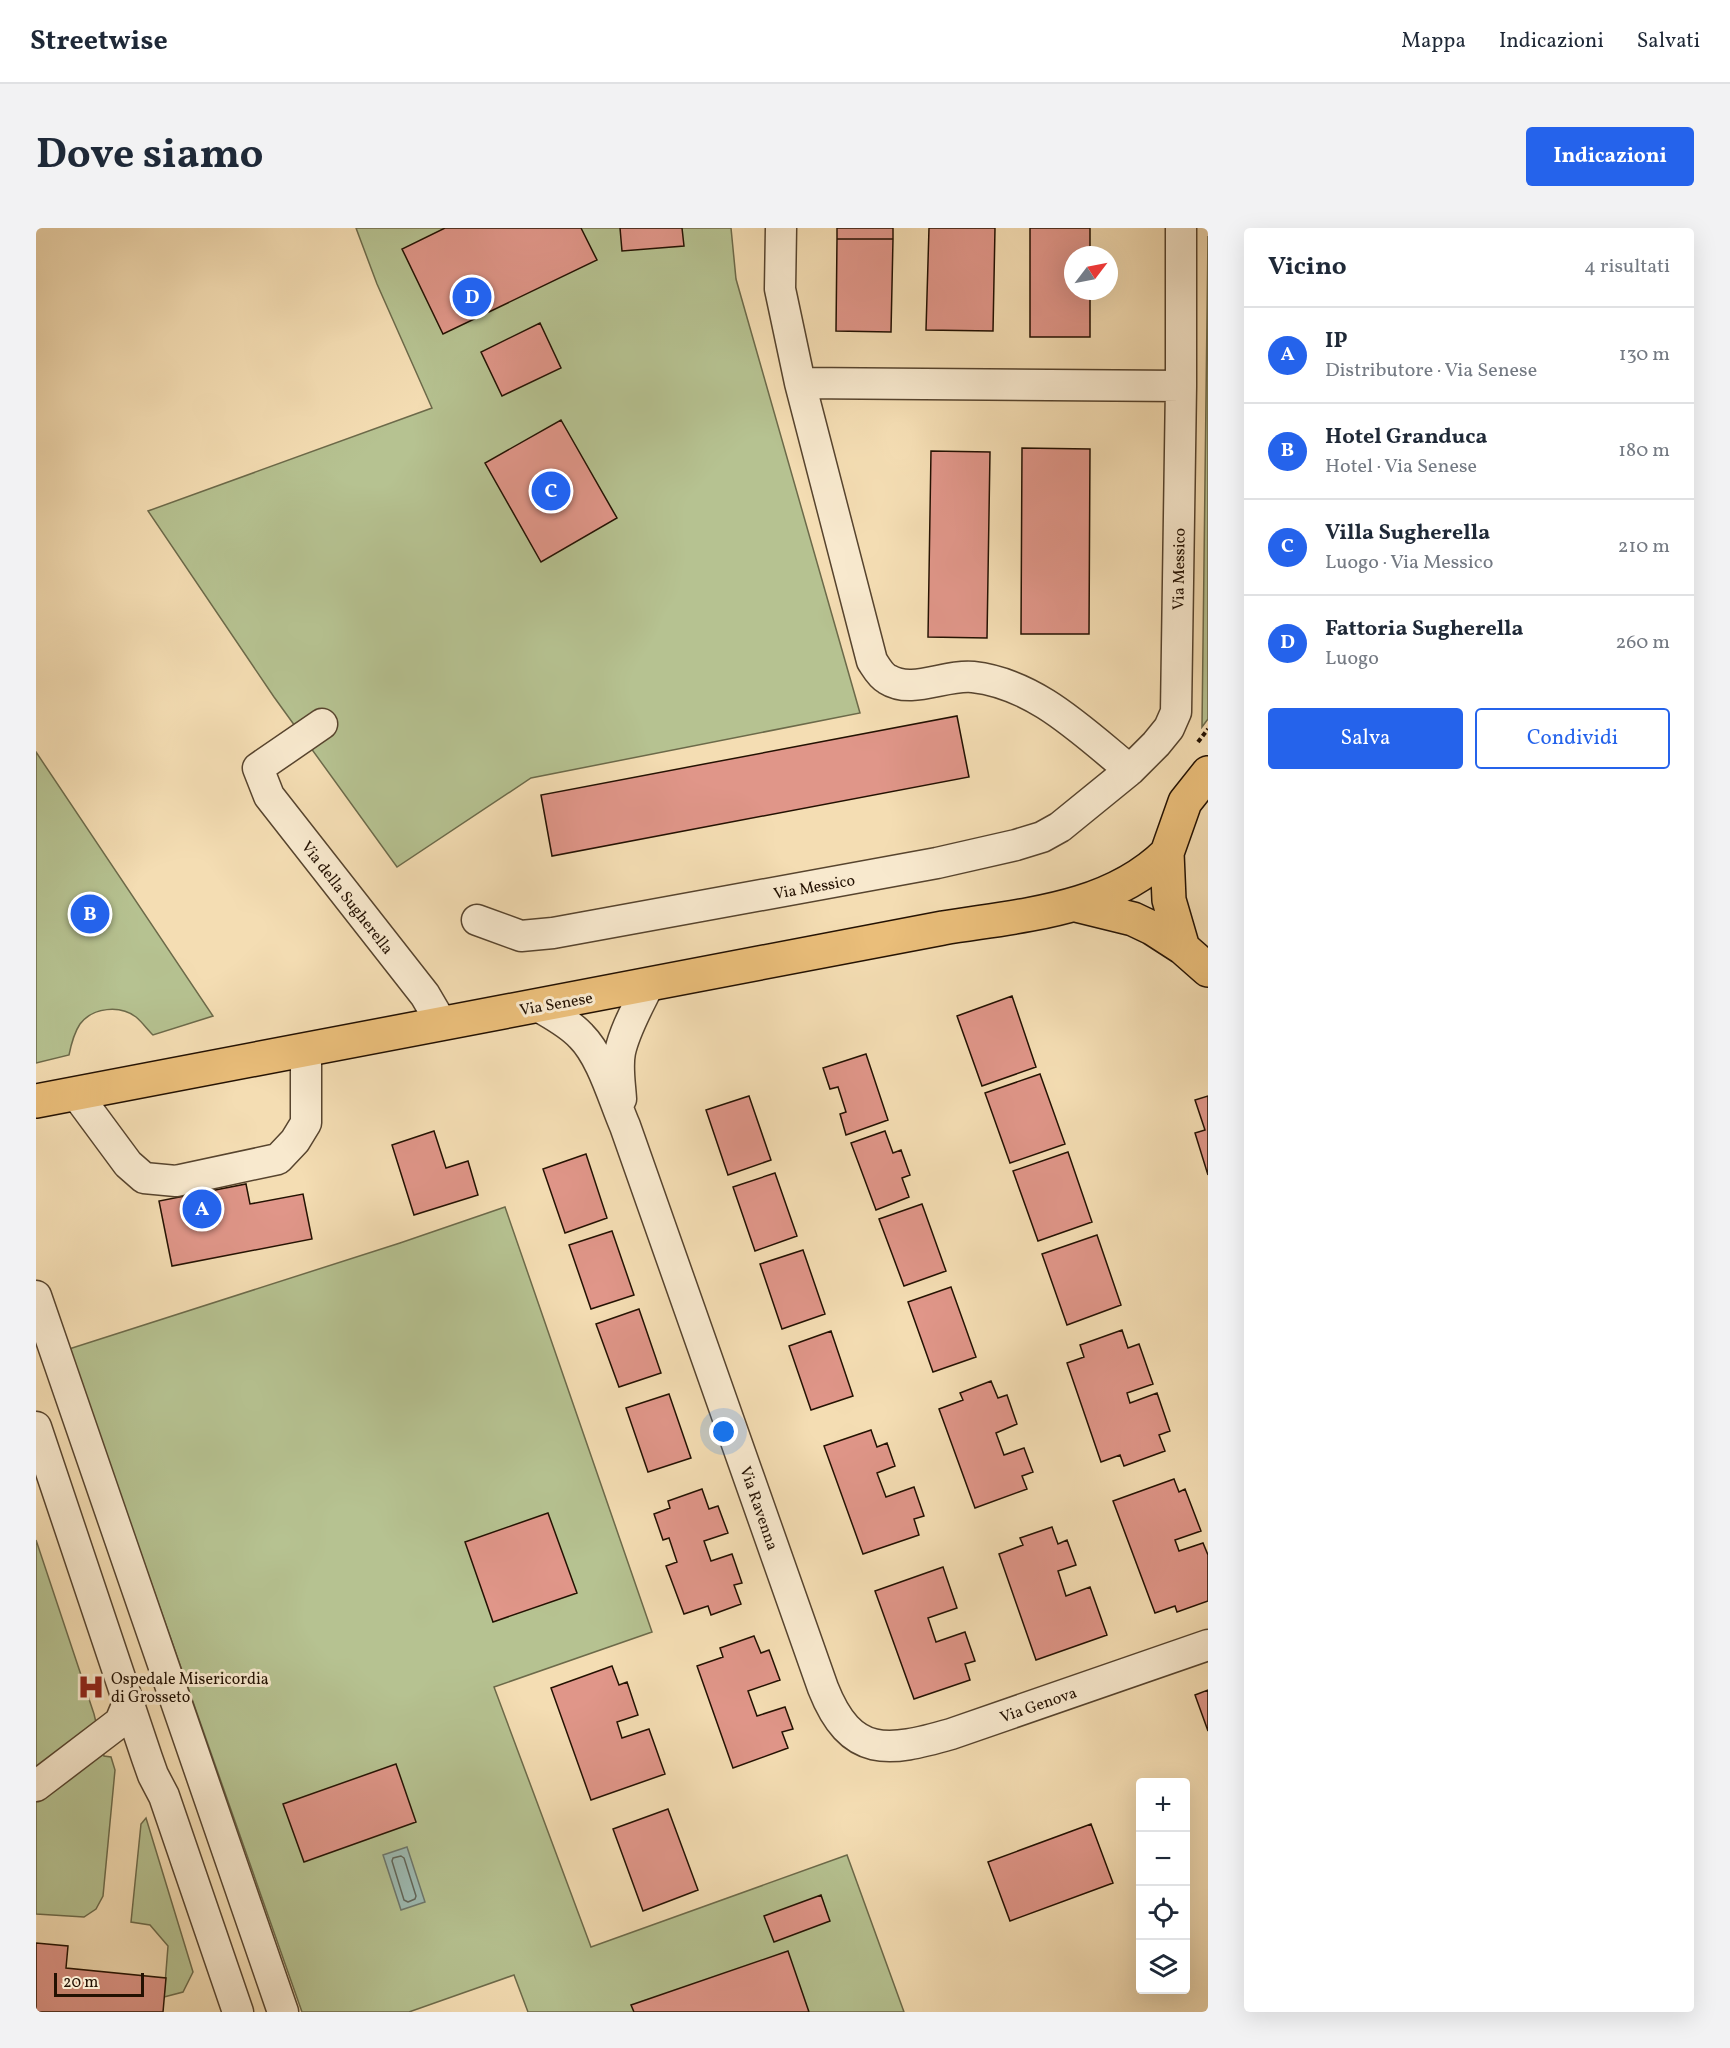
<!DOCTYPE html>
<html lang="it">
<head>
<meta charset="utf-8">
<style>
  body { margin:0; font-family:Vollkorn,serif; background:#f2f2f3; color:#1f2937 }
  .controls { position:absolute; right:18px; bottom:18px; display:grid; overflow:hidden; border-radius:6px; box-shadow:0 6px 24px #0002 }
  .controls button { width:54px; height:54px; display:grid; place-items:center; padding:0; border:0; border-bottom:2px solid #e0e1e3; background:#fff; color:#1f2937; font:30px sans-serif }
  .compass { position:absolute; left:1028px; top:18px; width:54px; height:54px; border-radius:50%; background:#fff; box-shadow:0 6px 24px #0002; rotate:58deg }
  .scale { position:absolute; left:18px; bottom:15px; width:90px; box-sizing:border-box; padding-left:6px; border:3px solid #231102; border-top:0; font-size:16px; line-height:21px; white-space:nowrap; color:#231102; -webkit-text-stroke:4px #f8e9ce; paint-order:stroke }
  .you { position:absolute; left:688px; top:1204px; width:21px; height:21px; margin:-15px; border:4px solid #fff; border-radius:50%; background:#1a73e8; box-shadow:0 0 0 9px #1a73e833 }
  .badge { display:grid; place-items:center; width:39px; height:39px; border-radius:50%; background:#2563eb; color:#fff; font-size:20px; font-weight:700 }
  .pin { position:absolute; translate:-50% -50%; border:3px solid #fff; box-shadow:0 2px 6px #0006 }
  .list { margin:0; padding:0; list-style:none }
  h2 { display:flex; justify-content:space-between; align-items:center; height:78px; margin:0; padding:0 24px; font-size:26px }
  h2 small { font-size:20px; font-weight:400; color:#747a83 }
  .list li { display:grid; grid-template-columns:39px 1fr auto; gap:18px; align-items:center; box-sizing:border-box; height:96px; padding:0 24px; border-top:2px solid #e0e1e3 }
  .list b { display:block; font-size:22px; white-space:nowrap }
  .list p { margin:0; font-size:20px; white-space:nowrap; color:#747a83 }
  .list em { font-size:20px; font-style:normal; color:#747a83 }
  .actions { display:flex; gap:12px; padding:18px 24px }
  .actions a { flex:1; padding:14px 0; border:2px solid #2563eb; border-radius:6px; text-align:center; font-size:21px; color:#2563eb }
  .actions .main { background:#2563eb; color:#fff }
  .icon { flex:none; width:33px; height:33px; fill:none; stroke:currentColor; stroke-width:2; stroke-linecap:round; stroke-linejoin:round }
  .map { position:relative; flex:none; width:1172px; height:1784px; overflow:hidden; border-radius:6px }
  header { display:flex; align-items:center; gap:36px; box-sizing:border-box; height:84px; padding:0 30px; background:#fff; border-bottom:2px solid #e0e1e3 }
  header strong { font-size:28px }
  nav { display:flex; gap:33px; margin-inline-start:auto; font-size:21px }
  .intro { display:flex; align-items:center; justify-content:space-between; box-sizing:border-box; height:144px; padding:0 36px }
  h1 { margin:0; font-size:42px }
  .button { padding:15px 27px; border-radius:6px; background:#2563eb; color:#fff; font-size:21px; font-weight:700 }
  main { display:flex; gap:36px; padding:0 36px }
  aside { flex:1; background:#fff; border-radius:6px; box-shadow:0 6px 24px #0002 }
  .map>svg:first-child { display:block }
</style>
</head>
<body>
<header>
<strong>Streetwise</strong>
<nav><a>Mappa</a><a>Indicazioni</a><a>Salvati</a></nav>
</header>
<div class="intro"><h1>Dove siamo</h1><a class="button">Indicazioni</a></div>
<main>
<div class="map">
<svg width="1172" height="1784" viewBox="0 0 1172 1784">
  <rect width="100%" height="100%" fill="#f4ddb3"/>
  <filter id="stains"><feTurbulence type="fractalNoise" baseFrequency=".00333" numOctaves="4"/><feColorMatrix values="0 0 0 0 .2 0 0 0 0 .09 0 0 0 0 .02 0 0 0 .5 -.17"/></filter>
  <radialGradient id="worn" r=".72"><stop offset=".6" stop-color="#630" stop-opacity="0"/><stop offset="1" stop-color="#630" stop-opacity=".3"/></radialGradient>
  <path fill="#b6c291" stroke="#6c6a4a" stroke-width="1.5" d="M 320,0 L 695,0 L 700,51 L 824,485 L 495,550 L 361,639 L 238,469 L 112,283 L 396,180 L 341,56 Z
    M 1172,8 L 1172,491 L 1166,499 Z
    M 0,524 L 177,788 L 117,807 C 111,801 106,794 100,789 C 84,777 57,779 44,796 C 38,805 35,817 33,827 L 0,835 Z
    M 469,979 L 616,1404 L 458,1459 L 555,1719 L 811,1627 L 868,1784 L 492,1784 L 478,1747 L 373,1784 L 266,1784 L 33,1121 L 364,1015 Z
    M 0,1312 L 58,1486 L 68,1528 L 75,1529 L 79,1542 L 67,1668 L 60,1681 L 48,1689 L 0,1686 Z
    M 110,1590 L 157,1744 L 147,1764 L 128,1769 L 132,1718 L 114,1697 L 95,1694 L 105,1596 Z"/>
  <path fill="#9dbbb3" stroke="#6c776c" stroke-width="1.5" d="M 371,1619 L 389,1674 L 365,1682 L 347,1627 Z"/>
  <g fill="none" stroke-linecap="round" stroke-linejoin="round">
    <path stroke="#60665a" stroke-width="1.5" d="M 365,1628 L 368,1630 L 380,1668 L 379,1671 L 372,1674 L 368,1672 L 356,1633 L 357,1630 Z"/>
  </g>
  <path fill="#e09689" stroke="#231102" stroke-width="1.5" d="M 409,0 L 545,0 L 561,32 L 407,106 L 366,21 Z
    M 584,0 L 646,0 L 648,18 L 586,23 Z
    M 801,0 L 857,0 L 857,11 L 801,11 Z
    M 893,0 L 959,0 L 957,103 L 890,102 Z
    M 994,0 L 1054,0 L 1054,27 L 1037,27 L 1037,63 L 1054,63 L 1054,109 L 994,109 Z
    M 801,11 L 857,11 L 855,104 L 800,103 Z
    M 504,95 L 525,140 L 466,168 L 445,124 Z
    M 525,192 L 581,290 L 505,334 L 449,235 Z
    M 986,220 L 1054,221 L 1053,406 L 985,406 Z
    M 895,223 L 954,224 L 951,410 L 892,409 Z
    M 921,488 L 933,549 L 516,628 L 505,567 Z
    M 976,768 L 1000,839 L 946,858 L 921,788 Z
    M 830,826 L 852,892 L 810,907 L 804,886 L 810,884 L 802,859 L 794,861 L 787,840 Z
    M 1004,846 L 1029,916 L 974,935 L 949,865 Z
    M 713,868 L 735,932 L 692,947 L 670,882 Z
    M 1172,868 L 1172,947 L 1159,905 L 1169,902 L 1159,872 Z
    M 398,903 L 410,940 L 432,933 L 442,967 L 378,987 L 356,917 Z
    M 849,903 L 857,925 L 865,922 L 874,947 L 866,950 L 873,969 L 840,982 L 815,915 Z
    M 1032,924 L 1056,994 L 1002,1013 L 977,943 Z
    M 550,926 L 571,990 L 529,1005 L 507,941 Z
    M 739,945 L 761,1008 L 719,1023 L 697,959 Z
    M 210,956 L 214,976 L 267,966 L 276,1011 L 136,1038 L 123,973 Z
    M 886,976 L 910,1043 L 868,1058 L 843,991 Z
    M 576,1003 L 598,1067 L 555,1081 L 533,1017 Z
    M 1061,1007 L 1085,1077 L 1031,1097 L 1006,1026 Z
    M 767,1022 L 789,1086 L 746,1101 L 724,1036 Z
    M 915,1059 L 940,1129 L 897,1144 L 872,1074 Z
    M 603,1081 L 625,1145 L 583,1159 L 560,1096 Z
    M 1086,1102 L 1092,1120 L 1103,1116 L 1117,1156 L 1091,1165 L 1094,1175 L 1121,1165 L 1134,1203 L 1123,1207 L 1129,1223 L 1088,1238 L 1084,1227 L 1065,1234 L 1031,1135 L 1048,1129 L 1044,1117 Z
    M 795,1103 L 817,1168 L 775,1182 L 753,1118 Z
    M 955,1153 L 962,1170 L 971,1167 L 981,1196 L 960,1205 L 968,1227 L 988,1220 L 997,1244 L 986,1248 L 991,1261 L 939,1280 L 903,1181 L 927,1172 L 924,1165 Z
    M 633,1166 L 655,1230 L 612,1244 L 590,1180 Z
    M 835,1202 L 841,1219 L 851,1215 L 859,1238 L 841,1245 L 850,1269 L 878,1259 L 888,1288 L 878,1291 L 883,1307 L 827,1326 L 788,1218 Z
    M 1138,1251 L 1143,1264 L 1149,1261 L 1165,1303 L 1139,1312 L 1143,1323 L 1167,1315 L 1172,1327 L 1172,1373 L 1141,1384 L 1139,1378 L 1119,1385 L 1077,1273 Z
    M 666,1261 L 673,1281 L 682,1278 L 692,1305 L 668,1313 L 675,1333 L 696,1326 L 706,1355 L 698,1357 L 705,1376 L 675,1387 L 672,1378 L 648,1386 L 630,1338 L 641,1334 L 633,1310 L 627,1312 L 618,1286 L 634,1280 L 632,1273 Z
    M 512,1285 L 541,1365 L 457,1394 L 429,1314 Z
    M 1016,1299 L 1022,1316 L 1031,1312 L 1040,1337 L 1022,1343 L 1030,1368 L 1054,1359 L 1071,1407 L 1000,1432 L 963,1326 L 987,1317 L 984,1310 Z
    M 907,1339 L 921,1380 L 892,1390 L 900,1414 L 929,1404 L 939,1433 L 929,1436 L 934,1452 L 878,1471 L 839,1363 Z
    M 718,1408 L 725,1425 L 733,1422 L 744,1452 L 712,1463 L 721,1488 L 749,1479 L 757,1501 L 746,1504 L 752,1520 L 697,1540 L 661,1438 L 687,1429 L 684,1420 Z
    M 576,1438 L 583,1457 L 591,1454 L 602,1487 L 581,1494 L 586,1510 L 613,1501 L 629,1546 L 555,1572 L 515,1460 Z
    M 1172,1462 L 1172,1503 L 1159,1467 Z
    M 360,1536 L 380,1594 L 268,1634 L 247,1576 Z
    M 632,1581 L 662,1662 L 607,1683 L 577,1601 Z
    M 1055,1596 L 1077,1655 L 974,1693 L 952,1634 Z
    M 785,1667 L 794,1693 L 738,1714 L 728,1688 Z
    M 0,1715 L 32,1718 L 30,1740 L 130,1750 L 127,1784 L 0,1784 Z
    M 752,1723 L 773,1784 L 598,1784 L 595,1777 Z"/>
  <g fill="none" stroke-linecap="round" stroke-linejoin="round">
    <defs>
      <path id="minor" d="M 745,0 L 744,61 L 764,155 L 836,433 C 840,439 844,447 851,451 C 876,467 909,446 937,449 C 1000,456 1047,504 1094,542
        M 764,155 L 1145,158
        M 286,496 L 222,540 L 233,568 L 389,767 L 406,796
        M 441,692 L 485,708 L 517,705 L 901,635 L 980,617 L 1006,609 L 1024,599 L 1094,542 L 1120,516 L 1133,500 L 1140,484 L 1145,158 L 1145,0
        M 502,778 C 517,787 533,795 545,808 C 566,829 577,870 589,898 L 787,1460 C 815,1531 852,1524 915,1506 L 1172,1417
        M 41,867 L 92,936 L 108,950 L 140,953 L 242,931 L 259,913 L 270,895 L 270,822
        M 585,871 C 584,855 581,839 584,824 C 589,801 602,779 612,758
        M 0,1068 L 247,1784
        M 0,1199 L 111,1530 L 117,1547 L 128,1568 L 202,1784
        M 0,1558 L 84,1494 L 92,1475"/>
      <path id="major" d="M 1172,545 L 1149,574 L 1131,625 L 1133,672 L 1147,720 L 1172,742
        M 1040,677 L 1097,691 L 1116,700 L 1147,720
        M 0,873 L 907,700 C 985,687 1072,683 1131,625"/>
    </defs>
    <use href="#minor" stroke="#57442e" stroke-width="33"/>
    <use href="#major" stroke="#231102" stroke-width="36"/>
    <path stroke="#231102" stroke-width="4" stroke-dasharray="4.5 3" stroke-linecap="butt" d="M 1162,514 L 1172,501"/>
    <use href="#minor" stroke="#f8e9ce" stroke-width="30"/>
    <use href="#major" stroke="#eabe7a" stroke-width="33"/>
  </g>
  <defs>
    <symbol id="hospital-bare" viewBox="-9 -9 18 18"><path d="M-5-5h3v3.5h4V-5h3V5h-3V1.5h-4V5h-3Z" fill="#8f2418" stroke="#f8e9ce" stroke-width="2.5" paint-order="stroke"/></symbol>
  </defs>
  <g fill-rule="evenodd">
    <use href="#hospital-bare" x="36" y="1440" width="38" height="38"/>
  </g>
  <g text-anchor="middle" stroke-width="6" stroke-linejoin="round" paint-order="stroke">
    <g font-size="16" fill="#231102" stroke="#f8e9ce">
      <text transform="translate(1142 341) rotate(-89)" y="6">Via Messico</text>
      <text transform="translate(778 658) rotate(-10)" y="6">Via Messico</text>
      <text transform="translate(312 669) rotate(52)" y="6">Via della Sugherella</text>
      <text transform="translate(520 775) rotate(-10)" y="6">Via Senese</text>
      <text transform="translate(724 1280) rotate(71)" y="6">Via Ravenna</text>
      <text transform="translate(1002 1476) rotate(-19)" y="6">Via Genova</text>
    </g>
    <g font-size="16" fill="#231102" stroke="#f8e9ce" text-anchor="start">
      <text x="75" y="1456">Ospedale Misericordia<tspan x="75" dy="18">di Grosseto</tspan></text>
    </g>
  </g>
  <rect width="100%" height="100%" filter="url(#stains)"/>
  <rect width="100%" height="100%" fill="url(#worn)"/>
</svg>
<div class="controls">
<button>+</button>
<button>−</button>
<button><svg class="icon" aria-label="locate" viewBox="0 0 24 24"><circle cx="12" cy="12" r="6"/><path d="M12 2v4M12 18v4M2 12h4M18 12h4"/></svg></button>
<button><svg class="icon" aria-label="layers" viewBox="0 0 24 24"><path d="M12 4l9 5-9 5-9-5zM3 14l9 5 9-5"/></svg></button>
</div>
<svg class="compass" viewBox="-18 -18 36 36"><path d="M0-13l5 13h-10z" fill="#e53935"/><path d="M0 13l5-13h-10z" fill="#747a83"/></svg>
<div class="scale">20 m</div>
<div class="you"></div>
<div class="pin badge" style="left:166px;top:981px">A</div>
<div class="pin badge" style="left:54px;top:686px">B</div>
<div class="pin badge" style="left:515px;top:263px">C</div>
<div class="pin badge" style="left:436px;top:69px">D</div>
</div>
<aside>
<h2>Vicino<small>4 risultati</small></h2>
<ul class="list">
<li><span class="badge">A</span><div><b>IP</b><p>Distributore · Via Senese</p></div><em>130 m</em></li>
<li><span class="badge">B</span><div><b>Hotel Granduca</b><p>Hotel · Via Senese</p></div><em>180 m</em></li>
<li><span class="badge">C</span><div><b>Villa Sugherella</b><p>Luogo · Via Messico</p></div><em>210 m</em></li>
<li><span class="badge">D</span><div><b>Fattoria Sugherella</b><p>Luogo</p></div><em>260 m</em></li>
</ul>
<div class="actions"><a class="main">Salva</a><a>Condividi</a></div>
</aside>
</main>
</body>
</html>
